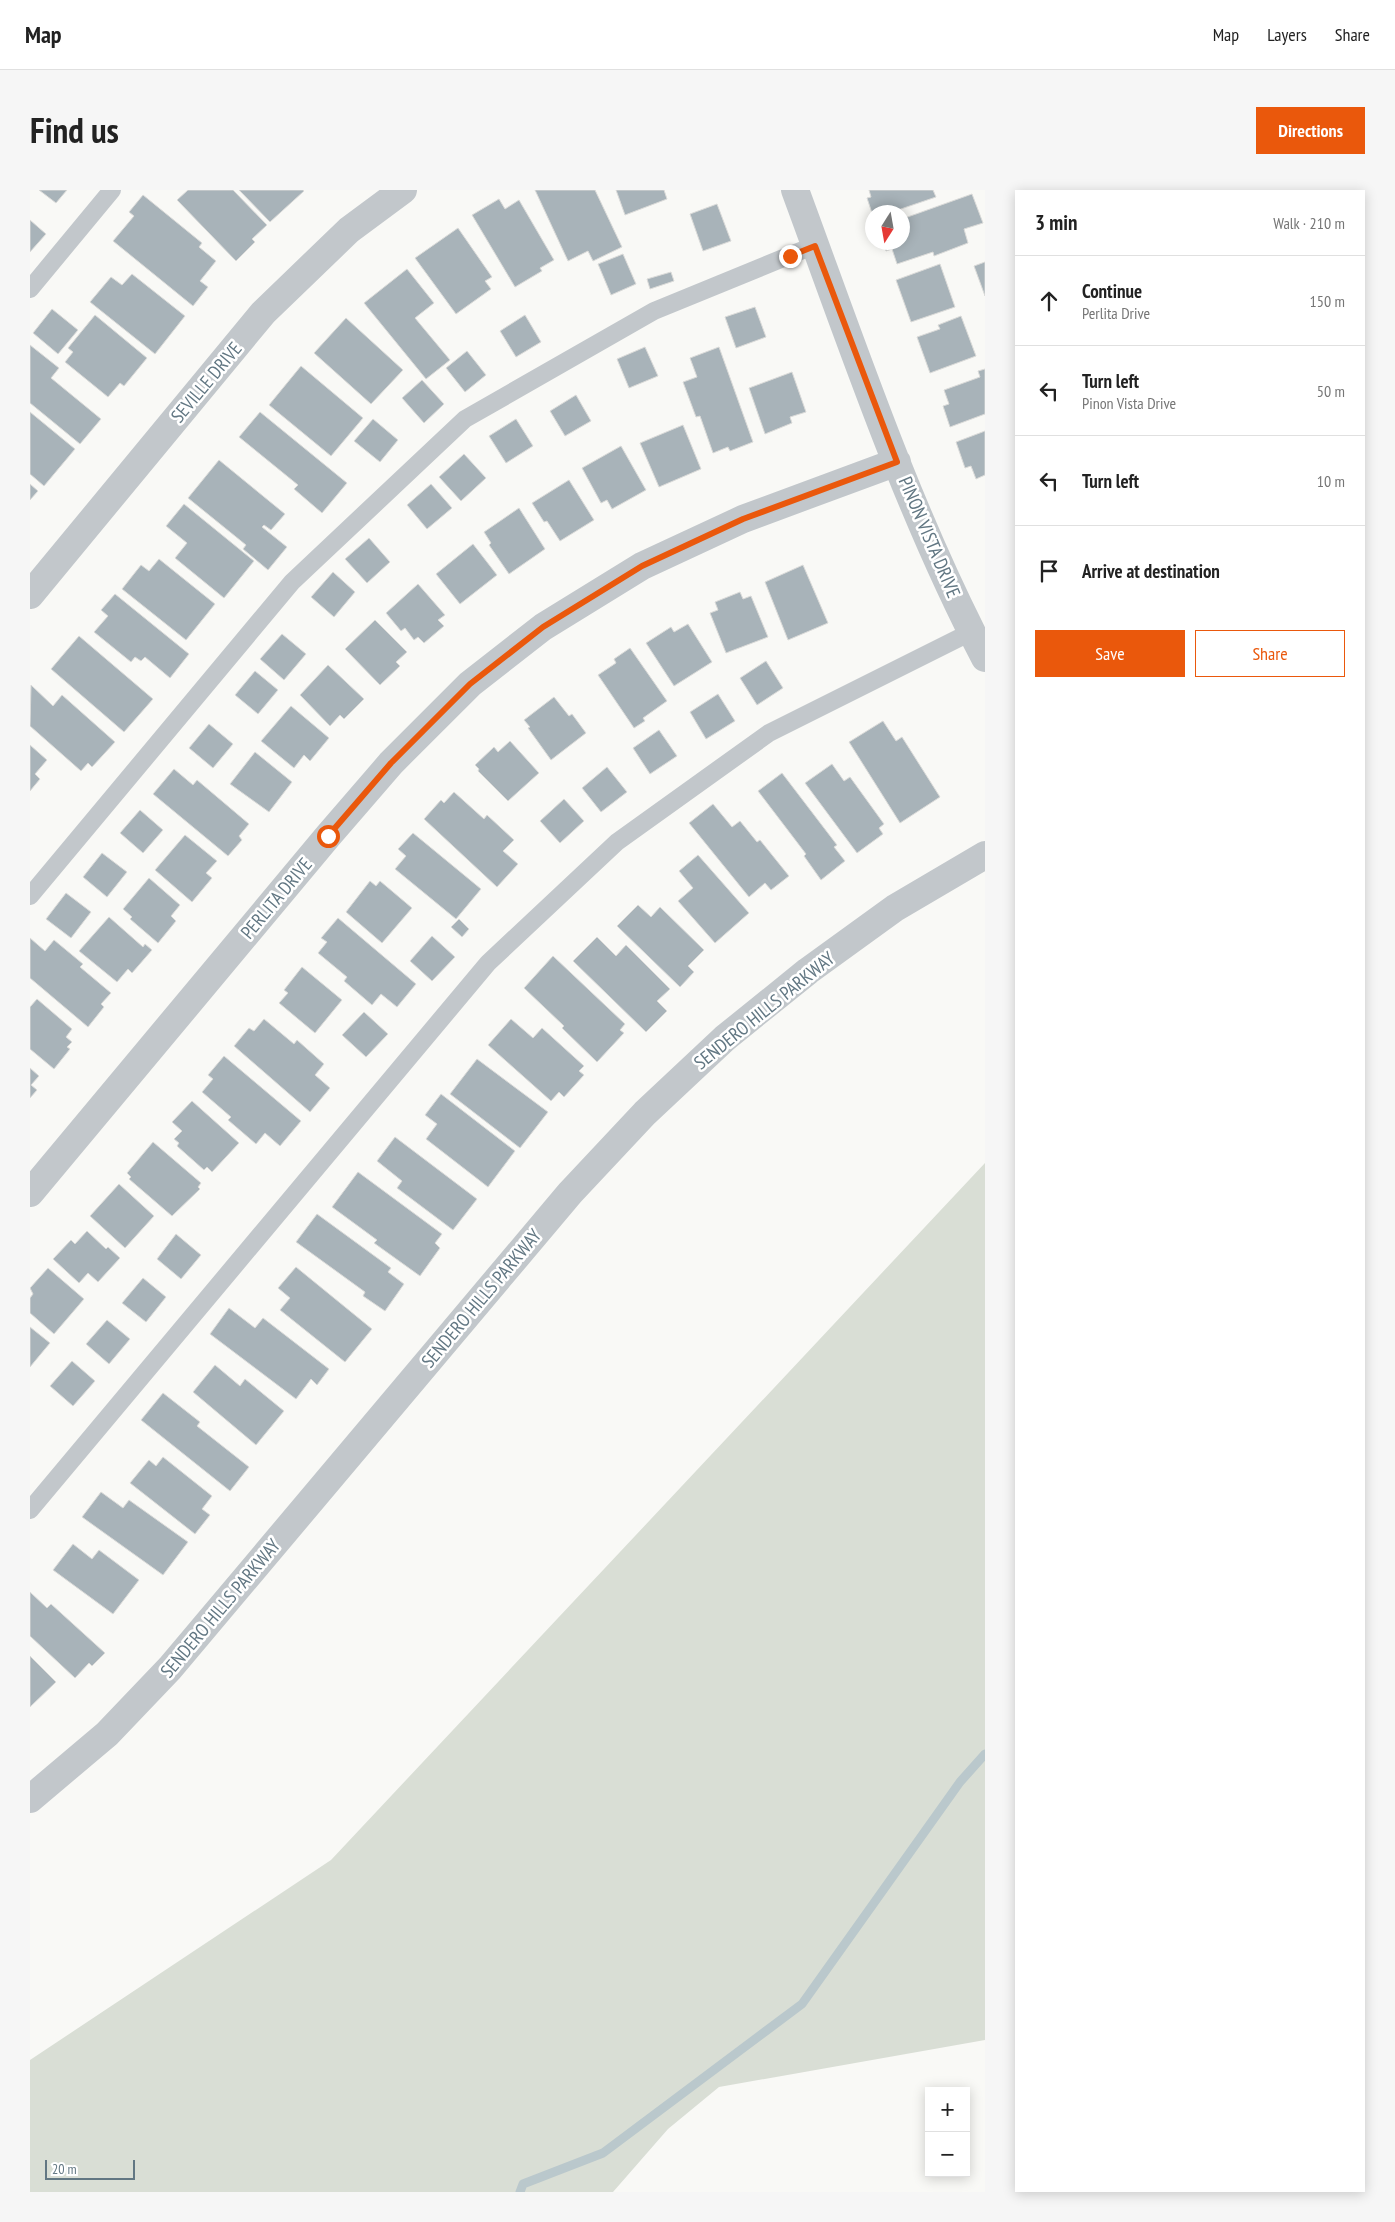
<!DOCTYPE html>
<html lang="en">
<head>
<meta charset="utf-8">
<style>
  body { margin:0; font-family:"PT Sans Narrow",sans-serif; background:#f6f6f6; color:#222 }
  .controls { position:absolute; right:15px; bottom:15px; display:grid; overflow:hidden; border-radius:0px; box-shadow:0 2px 12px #0003 }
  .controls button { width:45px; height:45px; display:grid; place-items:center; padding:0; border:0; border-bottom:1px solid #e0e0e0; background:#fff; color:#222; font:25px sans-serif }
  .compass { position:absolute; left:835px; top:15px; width:45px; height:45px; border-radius:50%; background:#fff; box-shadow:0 2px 12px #0003; rotate:191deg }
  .scale { position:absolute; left:15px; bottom:12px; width:90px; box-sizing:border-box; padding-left:5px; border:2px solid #627783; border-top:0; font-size:14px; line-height:18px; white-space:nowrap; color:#627783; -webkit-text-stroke:4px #fff; paint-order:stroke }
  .stop { position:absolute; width:15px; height:15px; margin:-11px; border:4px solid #ea580c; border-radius:50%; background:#fff }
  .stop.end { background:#ea580c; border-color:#fff; box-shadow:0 1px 5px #0008 }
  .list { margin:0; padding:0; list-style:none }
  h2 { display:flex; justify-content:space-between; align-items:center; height:65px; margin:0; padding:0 20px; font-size:21px }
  h2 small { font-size:16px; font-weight:400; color:#767676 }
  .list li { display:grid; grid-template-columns:32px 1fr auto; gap:15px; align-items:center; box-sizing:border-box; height:90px; padding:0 20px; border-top:1px solid #e0e0e0 }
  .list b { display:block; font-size:19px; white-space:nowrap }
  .list p { margin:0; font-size:16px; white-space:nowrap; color:#767676 }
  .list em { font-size:16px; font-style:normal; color:#767676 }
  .actions { display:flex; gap:10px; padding:15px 20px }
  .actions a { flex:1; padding:11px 0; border:1px solid #ea580c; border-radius:0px; text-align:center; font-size:18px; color:#ea580c }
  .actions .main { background:#ea580c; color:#fff }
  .icon { flex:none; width:28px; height:28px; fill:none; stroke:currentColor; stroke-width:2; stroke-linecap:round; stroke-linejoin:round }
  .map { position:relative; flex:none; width:955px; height:2002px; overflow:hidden; border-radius:0px }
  header { display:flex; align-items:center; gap:30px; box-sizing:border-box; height:70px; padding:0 25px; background:#fff; border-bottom:1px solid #e0e0e0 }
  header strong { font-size:24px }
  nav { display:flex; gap:28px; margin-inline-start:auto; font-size:18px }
  .intro { display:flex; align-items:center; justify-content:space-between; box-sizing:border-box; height:120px; padding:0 30px }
  h1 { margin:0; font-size:35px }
  .button { padding:12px 22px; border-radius:0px; background:#ea580c; color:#fff; font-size:18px; font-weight:700 }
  main { display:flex; gap:30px; padding:0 30px }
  aside { flex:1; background:#fff; border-radius:0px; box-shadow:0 2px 12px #0003 }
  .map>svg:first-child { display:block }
</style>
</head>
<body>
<header>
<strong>Map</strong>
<nav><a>Map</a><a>Layers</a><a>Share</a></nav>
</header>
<div class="intro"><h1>Find us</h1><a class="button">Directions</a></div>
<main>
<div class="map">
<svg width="955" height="2002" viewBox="0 0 955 2002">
  <rect width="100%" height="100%" fill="#f9f9f6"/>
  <path fill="#d9ded5" d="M 955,973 L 955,1850 L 689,1897 L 638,1939 L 583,2002 L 0,2002 L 0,1870 L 301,1670 Z"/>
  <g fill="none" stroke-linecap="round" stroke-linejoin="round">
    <path stroke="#bac8cc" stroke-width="9" d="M 490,2002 L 493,1994 L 573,1963 L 772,1814 L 930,1592 L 955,1564"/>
  </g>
  <path fill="#a8b3b9" stroke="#dbdbd9" d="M 9,0 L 37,0 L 26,13 Z
    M 158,0 L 203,0 L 237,35 L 222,49 L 225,52 L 206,71 L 147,10 Z
    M 209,0 L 273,0 L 274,1 L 240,32 Z
    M 505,0 L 565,0 L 592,57 L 563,71 L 558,61 L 538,71 Z
    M 586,0 L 634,0 L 637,9 L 595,25 Z
    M 839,0 L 903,0 L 906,7 L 862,22 L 842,23 L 837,8 L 841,7 Z
    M 942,4 L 953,33 L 934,39 L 938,53 L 904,66 L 903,62 L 867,74 L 862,59 L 856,61 L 853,52 L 872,52 L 872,29 Z
    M 113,5 L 172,53 L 169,57 L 186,71 L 170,91 L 178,97 L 163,116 L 83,51 L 104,26 L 99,22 Z
    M 469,9 L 475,19 L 489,10 L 524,70 L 510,78 L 512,81 L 485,97 L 442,25 Z
    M 687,14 L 701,51 L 673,61 L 660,24 Z
    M 0,30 L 16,44 L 0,62 Z
    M 428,38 L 462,87 L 455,91 L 461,99 L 426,124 L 385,68 Z
    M 593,64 L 606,94 L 581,105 L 568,74 Z
    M 955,72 L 955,106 L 944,76 Z
    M 910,74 L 925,117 L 881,132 L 866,90 Z
    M 377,79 L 404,113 L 385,128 L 420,170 L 396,189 L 334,113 Z
    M 641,82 L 644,91 L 620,99 L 617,89 Z
    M 102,84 L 155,126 L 125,164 L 60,112 L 81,87 L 92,95 Z
    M 725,117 L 736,147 L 706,158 L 695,127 Z
    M 22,119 L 48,140 L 28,164 L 3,143 Z
    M 65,125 L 117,168 L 94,196 L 90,193 L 78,207 L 35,172 L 43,162 L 38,158 Z
    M 495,125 L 511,152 L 486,167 L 470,141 Z
    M 931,126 L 946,166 L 900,183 L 887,147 L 910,139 L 908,135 Z
    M 316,128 L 373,180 L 341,214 L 284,163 Z
    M 0,155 L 29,178 L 21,188 L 71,229 L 50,254 L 0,213 Z
    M 615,157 L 628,186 L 599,198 L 587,169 Z
    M 689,157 L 723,252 L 700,261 L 698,257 L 683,263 L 670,226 L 666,227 L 653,192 L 667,187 L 660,168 Z
    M 437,161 L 456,185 L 435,202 L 416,178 Z
    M 271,176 L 333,228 L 301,266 L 239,215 Z
    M 955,179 L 955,224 L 920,237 L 913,216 L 919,214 L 914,200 L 950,187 L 948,181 Z
    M 762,182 L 776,222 L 760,227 L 762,233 L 735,244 L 719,198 Z
    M 392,190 L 414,214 L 394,233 L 372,208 Z
    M 546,205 L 561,231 L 535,246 L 520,221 Z
    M 0,222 L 45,259 L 14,296 L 0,284 Z
    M 230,222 L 317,293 L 292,323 L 264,299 L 268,295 L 209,247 Z
    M 343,229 L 368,250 L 350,272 L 324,251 Z
    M 486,229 L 503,256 L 476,273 L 459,246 Z
    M 653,235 L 671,279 L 629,297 L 610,253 Z
    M 955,241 L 955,285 L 946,289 L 941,276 L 935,278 L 926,252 Z
    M 591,256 L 616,300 L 582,319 L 577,310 L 571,313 L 552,278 Z
    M 434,264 L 456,288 L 431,311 L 409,287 Z
    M 189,270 L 255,324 L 241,340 L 234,335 L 232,337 L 257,357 L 238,380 L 213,359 L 216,355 L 158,308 Z
    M 539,290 L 564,330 L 530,351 L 517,331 L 514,332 L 502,313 Z
    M 0,294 L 8,301 L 0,310 Z
    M 401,294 L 422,318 L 397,339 L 377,315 Z
    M 154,314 L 224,371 L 194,408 L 145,368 L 157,353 L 136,336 Z
    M 489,318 L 515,359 L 479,384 L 459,355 L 461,353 L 454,342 Z
    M 339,348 L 360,372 L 337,393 L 315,369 Z
    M 443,354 L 467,385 L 430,414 L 406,384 Z
    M 129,369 L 185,414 L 156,450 L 92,399 L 111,375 L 119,381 Z
    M 773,375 L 798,433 L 758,450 L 735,392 Z
    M 303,382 L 325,402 L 304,427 L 281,407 Z
    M 388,394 L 415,425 L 408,430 L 414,436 L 394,453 L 388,447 L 384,450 L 375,438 L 371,441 L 356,423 Z
    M 710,402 L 713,409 L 721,406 L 738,447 L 696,463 L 680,423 L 688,420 L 685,412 Z
    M 85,404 L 159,464 L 140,488 L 115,467 L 111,471 L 105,467 L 101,472 L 64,442 L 78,426 L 71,420 Z
    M 345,430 L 377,462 L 366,472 L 370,476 L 350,495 L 315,459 Z
    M 658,434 L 682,472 L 644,496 L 616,453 L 641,437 L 644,442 Z
    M 252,444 L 276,464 L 254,490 L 230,469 Z
    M 49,446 L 123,509 L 94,542 L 21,479 Z
    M 600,458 L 637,511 L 613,528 L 615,531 L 604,538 L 568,485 L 586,473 L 584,469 Z
    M 736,471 L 753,498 L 727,515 L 710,488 Z
    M 298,475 L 334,509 L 314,529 L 310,525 L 300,536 L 270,505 Z
    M 225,481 L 248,500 L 228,524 L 205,505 Z
    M 1,495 L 23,516 L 32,505 L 85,552 L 62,577 L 58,573 L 51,581 L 0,536 Z
    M 688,504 L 705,531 L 676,549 L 660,522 Z
    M 524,507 L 539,526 L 542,524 L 556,543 L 521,570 L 498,538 L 500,537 L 494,530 Z
    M 261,516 L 299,548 L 280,571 L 274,565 L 264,578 L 231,551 Z
    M 853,531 L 866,551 L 872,547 L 910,607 L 870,633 L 819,552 Z
    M 179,534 L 203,554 L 183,578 L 159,558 Z
    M 629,540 L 647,566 L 620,584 L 603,558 Z
    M 480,551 L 509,583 L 478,611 L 448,581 L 449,579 L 445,575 L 464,557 L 468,562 Z
    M 0,555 L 17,570 L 5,584 L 10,589 L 0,601 Z
    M 225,562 L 262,592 L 239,622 L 200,594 Z
    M 802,574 L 814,591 L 820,587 L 854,634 L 849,638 L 853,644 L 827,663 L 775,593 Z
    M 577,577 L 597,602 L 571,622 L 552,598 Z
    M 144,579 L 163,595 L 167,590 L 219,634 L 209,646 L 212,650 L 198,666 L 123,604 Z
    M 752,583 L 807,655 L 804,657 L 815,671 L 791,690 L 774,666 L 776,664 L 728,601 Z
    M 424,602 L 454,629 L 457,625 L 484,650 L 473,661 L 488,674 L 467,697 L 394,629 L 411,610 L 414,613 Z
    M 534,609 L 554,631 L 530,653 L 510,631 Z
    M 683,614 L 702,637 L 710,631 L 727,652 L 730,650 L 759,686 L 741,700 L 735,693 L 719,707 L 659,633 Z
    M 110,620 L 133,640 L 113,663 L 90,643 Z
    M 383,643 L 451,699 L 426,729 L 365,679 L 376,666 L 368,659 Z
    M 155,645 L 187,671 L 176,683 L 182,688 L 162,712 L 125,680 Z
    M 72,663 L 97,682 L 77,707 L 53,687 Z
    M 668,665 L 719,723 L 685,753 L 648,711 L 663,698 L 649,681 Z
    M 119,688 L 150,715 L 141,726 L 146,731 L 128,753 L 100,729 L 102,727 L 93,719 Z
    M 340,691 L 346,696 L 350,691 L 382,718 L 352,753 L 316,722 Z
    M 36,703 L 61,722 L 41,748 L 16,729 Z
    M 608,715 L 621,727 L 630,717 L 674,760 L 658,776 L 664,782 L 650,797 L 587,736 Z
    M 79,727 L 113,757 L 115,754 L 122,760 L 102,783 L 98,779 L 87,792 L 49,761 Z
    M 308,728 L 386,794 L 367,817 L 351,804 L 342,815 L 314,791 L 317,787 L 288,763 L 297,752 L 291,748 Z
    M 429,729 L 439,739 L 432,747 L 421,737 Z
    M 402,746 L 425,767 L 402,791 L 380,771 Z
    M 567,747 L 586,766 L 596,755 L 640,799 L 627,811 L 637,821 L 616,842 L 543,771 Z
    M 0,748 L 15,761 L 24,750 L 53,774 L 50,777 L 81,803 L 71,814 L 74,817 L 58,837 L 0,788 Z
    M 523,766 L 595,834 L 590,840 L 594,843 L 567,872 L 532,838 L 534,836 L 494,798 Z
    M 272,777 L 312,810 L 285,843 L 249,813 L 258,803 L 254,800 Z
    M 7,809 L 42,839 L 36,847 L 42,852 L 37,857 L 40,859 L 24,879 L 0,859 L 0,817 Z
    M 334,822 L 358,844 L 336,867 L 312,845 Z
    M 234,829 L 264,854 L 267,850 L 294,874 L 285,885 L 300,898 L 280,922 L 204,856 L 219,838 L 224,841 Z
    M 481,829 L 503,848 L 512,838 L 554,876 L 549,881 L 554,885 L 534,907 L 529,902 L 521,911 L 458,855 Z
    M 194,866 L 271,931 L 250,956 L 235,943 L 226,954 L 198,930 L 201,927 L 172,902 L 183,889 L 178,885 Z
    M 447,869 L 518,922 L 490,958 L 420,904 Z
    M 0,878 L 9,886 L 1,895 L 7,900 L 0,908 Z
    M 411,904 L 485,961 L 458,997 L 396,949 L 407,934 L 395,925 Z
    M 162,911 L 209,953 L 182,982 L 177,977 L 174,980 L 147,956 L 149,953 L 144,949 L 152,941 L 142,932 Z
    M 365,947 L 447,1009 L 423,1040 L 367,998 L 372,991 L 347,971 Z
    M 123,952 L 171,993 L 168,997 L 170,999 L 142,1026 L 99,989 L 101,987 L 97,983 Z
    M 328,982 L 412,1044 L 405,1053 L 410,1058 L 390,1086 L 344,1053 L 347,1050 L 302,1017 Z
    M 89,994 L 124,1026 L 95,1058 L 60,1026 Z
    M 287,1024 L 361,1078 L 358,1082 L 374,1094 L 355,1121 L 333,1106 L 335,1102 L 266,1052 Z
    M 57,1041 L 76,1059 L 78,1057 L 90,1068 L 68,1092 L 58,1083 L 49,1093 L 23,1069 L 41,1050 L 45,1054 Z
    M 146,1044 L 171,1065 L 151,1089 L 127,1069 Z
    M 266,1077 L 342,1139 L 315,1172 L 250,1120 L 260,1108 L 248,1098 Z
    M 18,1078 L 54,1109 L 24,1144 L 0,1123 L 0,1108 L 3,1104 L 0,1098 Z
    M 113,1088 L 136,1107 L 116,1132 L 92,1113 Z
    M 199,1118 L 225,1138 L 233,1128 L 299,1179 L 287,1195 L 281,1189 L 266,1209 L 180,1144 Z
    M 77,1130 L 100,1149 L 79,1174 L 56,1154 Z
    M 0,1137 L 20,1153 L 0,1177 Z
    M 42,1171 L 65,1191 L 43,1216 L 20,1196 Z
    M 185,1175 L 210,1196 L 215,1189 L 254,1221 L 226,1255 L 163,1202 Z
    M 133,1203 L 170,1232 L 167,1236 L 219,1277 L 200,1301 L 111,1230 Z
    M 133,1267 L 182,1306 L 172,1319 L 180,1325 L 165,1344 L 100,1293 L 119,1270 L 126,1276 Z
    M 71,1302 L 93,1318 L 99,1310 L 158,1352 L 133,1385 L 52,1327 Z
    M 43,1354 L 62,1369 L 69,1360 L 109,1390 L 83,1424 L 23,1380 Z
    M 0,1402 L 17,1418 L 21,1414 L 75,1463 L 62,1476 L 59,1473 L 45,1488 L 0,1446 Z
    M 0,1466 L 26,1492 L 0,1517 Z"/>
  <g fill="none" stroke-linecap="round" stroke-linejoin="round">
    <path stroke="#c2c7cb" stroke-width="18" d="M 0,99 L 82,0
      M 0,706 L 262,392 L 435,229 L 624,121 L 785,55
      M 0,1320 L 458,773 L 587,652 L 739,543 L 941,442"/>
    <path stroke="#c2c7cb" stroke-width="28" d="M 765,0 C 823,157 877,319 955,468
      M 0,405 L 233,123 L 319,40 L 373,0
      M 0,1003 L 298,646 L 361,573 L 440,494 L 513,437 L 612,376 L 713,329 L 867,272"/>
    <path stroke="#c2c7cb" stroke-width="28" d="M 0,1609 L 77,1544 L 140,1478 L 540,1003 L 615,923 L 695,848 L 778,781 L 865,718 L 955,665"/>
  </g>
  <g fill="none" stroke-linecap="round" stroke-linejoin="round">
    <path stroke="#ea580c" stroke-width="6" d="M 298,646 L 361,573 L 440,494 L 513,437 L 612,376 L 713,329 L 867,272 L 785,56 L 760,66"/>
  </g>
  <g text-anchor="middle" stroke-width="5" stroke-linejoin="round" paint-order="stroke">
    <g font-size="19" fill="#627783" stroke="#fff">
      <text transform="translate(176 192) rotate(-50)" y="7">SEVILLE DRIVE</text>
      <text transform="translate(900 347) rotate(67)" y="7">PINON VISTA DRIVE</text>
      <text transform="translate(246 708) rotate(-50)" y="7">PERLITA DRIVE</text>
      <text transform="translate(734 820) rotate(-39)" y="7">SENDERO HILLS PARKWAY</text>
      <text transform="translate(451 1108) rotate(-50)" y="7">SENDERO HILLS PARKWAY</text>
      <text transform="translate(190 1418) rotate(-50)" y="7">SENDERO HILLS PARKWAY</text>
    </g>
  </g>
</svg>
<div class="controls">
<button>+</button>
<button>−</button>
</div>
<svg class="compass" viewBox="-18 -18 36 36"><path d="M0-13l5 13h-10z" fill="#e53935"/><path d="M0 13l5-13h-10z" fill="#767676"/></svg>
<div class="scale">20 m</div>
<div class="stop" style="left:298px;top:646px"></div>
<div class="stop end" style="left:760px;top:66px"></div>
</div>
<aside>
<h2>3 min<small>Walk · 210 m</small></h2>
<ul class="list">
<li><svg class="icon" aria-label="ahead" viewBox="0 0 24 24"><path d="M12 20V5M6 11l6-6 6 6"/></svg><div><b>Continue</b><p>Perlita Drive</p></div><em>150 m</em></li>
<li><svg class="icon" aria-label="left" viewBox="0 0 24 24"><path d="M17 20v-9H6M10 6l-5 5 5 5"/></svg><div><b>Turn left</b><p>Pinon Vista Drive</p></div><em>50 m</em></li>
<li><svg class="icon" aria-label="left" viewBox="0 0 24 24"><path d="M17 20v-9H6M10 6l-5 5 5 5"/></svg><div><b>Turn left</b></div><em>10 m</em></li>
<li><svg class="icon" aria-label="arrive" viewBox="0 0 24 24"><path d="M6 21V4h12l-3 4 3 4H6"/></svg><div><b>Arrive at destination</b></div></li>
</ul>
<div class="actions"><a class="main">Save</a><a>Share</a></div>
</aside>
</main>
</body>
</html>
